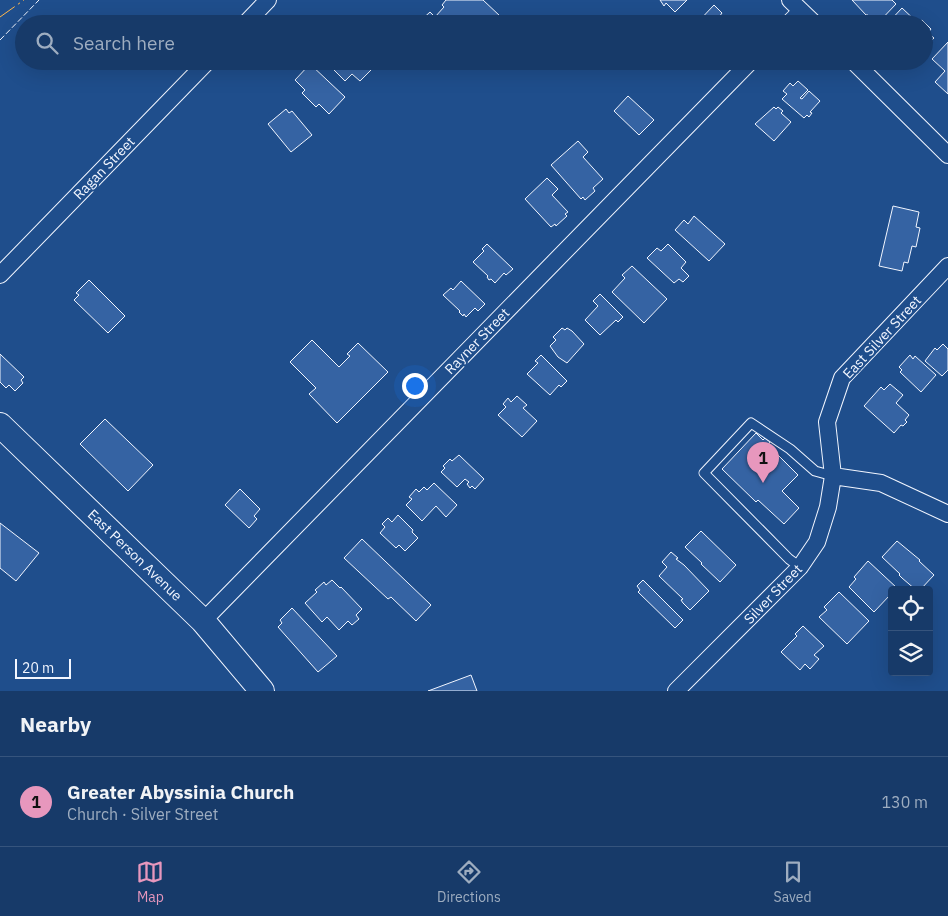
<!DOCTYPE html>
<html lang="en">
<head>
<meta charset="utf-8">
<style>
  body { margin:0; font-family:"IBM Plex Sans",sans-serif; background:#244571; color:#f1f3f6 }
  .controls { position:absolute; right:15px; bottom:15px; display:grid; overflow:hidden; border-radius:5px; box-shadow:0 5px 20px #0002 }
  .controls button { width:45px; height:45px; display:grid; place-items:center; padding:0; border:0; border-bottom:1px solid #36547d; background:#173a69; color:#f1f3f6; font:25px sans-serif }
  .scale { position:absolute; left:15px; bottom:12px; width:56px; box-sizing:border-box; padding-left:5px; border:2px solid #f2f6ff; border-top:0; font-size:14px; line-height:18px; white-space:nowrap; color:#f2f6ff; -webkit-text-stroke:4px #1f4e8c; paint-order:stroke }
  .you { position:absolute; left:414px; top:385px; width:18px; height:18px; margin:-12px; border:4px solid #fff; border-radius:50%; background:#1a73e8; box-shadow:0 0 0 8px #1a73e833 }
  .badge { display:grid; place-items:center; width:32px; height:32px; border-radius:50%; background:#e797bd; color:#111; font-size:16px; font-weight:700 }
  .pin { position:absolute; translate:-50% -41px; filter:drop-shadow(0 1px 2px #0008) }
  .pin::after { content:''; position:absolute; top:26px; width:18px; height:15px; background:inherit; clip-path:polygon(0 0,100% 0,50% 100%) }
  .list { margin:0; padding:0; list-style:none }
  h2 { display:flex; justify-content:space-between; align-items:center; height:65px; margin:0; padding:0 20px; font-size:21px }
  h2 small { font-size:16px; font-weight:400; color:#9eadc0 }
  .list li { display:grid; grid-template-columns:32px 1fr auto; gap:15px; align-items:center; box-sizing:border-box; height:90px; padding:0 20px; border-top:1px solid #36547d }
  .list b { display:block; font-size:19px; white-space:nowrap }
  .list p { margin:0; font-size:16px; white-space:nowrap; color:#9eadc0 }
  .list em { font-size:16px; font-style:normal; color:#9eadc0 }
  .icon { flex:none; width:28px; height:28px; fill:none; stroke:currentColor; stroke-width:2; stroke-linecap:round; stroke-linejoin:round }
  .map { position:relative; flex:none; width:948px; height:691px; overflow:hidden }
  .search { position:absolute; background:#173a69; box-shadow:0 5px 20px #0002; left:15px; right:15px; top:15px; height:55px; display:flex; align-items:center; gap:12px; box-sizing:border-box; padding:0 18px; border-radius:28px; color:#9eadc0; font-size:19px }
  .sheet { height:155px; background:#173a69 }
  nav { display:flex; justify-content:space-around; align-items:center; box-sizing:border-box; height:70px; border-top:1px solid #36547d; background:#173a69; font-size:14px; color:#9eadc0 }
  nav a { display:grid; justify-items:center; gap:2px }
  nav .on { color:#e797bd }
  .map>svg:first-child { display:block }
</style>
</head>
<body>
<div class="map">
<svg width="948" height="691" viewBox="0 0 948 691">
  <rect width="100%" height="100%" fill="#1f4e8c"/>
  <path fill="#3563a3" stroke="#f2f6ff" d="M 446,0 L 483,0 L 500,16 L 492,24 L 418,23 L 430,12 L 435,17 L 444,7 L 442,5 Z
    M 660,0 L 687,0 L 675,12 L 666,3 L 664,6 Z
    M 852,0 L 892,0 L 896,4 L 877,24 L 868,15 L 866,15 Z
    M 714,5 L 722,13 L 719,17 L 726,24 L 696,24 Z
    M 902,8 L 918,23 L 922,20 L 931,29 L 928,33 L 934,38 L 924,48 L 924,24 L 887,24 Z
    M 948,42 L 948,94 L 935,82 L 945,71 L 932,59 Z
    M 325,61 L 362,61 L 371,70 L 360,81 L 352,74 L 345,81 Z
    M 310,64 L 345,97 L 329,114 L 319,104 L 316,107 L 302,93 L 305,90 L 295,80 Z
    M 798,81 L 808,90 L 800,98 L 802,99 L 809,91 L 820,101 L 810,112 L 812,113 L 809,117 L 807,115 L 804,118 L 782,99 L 787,94 L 783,91 L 790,83 L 793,86 Z
    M 628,96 L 654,120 L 639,135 L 614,111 Z
    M 774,107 L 776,109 L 778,107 L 783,111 L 781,113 L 791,122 L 774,141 L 755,124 Z
    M 286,109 L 289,113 L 292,111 L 312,135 L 291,152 L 268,124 Z
    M 578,141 L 588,152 L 583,157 L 603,179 L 593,188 L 595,191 L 585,200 L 583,197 L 581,199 L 551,165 Z
    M 547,178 L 558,189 L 552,195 L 568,212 L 565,214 L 567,216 L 556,226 L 555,224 L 551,227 L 525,199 Z
    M 893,206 L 919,212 L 916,227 L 920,228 L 916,247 L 912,246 L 908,263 L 904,262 L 902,271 L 879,266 Z
    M 694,216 L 725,244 L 709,261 L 675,230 L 684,220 L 688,224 Z
    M 487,244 L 513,269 L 506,275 L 504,273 L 495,283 L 491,279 L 489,280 L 487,277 L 488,276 L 473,262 L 484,251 L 482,249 Z
    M 668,244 L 686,262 L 681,268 L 689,276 L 683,282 L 679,279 L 674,283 L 647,258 L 657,248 L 661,251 Z
    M 632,266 L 667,299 L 644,323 L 612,292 L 625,278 L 622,275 Z
    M 89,280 L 125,316 L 108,333 L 74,300 L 79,295 L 76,293 Z
    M 461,281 L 485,304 L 478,311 L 475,308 L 466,317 L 464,314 L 463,316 L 459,312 L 460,311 L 443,295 L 451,288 L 453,290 Z
    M 600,294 L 623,317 L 618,322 L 616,320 L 600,335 L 585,320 L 598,306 L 593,301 Z
    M 562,328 L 565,330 L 567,328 L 572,331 L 584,344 L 567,363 L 558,357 L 550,346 L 556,340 L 553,337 Z
    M 312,340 L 339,367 L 350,356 L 347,354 L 358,343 L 388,372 L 337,423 L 309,394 L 316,388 L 290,362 Z
    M 943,344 L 948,349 L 948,370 L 942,376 L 925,361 L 935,348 L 937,350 Z
    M 0,354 L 24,377 L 21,380 L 23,383 L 15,391 L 9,385 L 6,388 L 0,382 Z
    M 541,355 L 567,381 L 561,387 L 559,385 L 550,395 L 527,374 L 538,363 L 535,361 Z
    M 910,355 L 913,359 L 915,356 L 936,375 L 921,392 L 900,372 L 902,370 L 899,367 Z
    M 890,384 L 903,395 L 896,403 L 909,415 L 905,420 L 907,422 L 903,426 L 901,425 L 894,433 L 864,406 L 881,387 L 884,390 Z
    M 517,396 L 527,405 L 523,408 L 537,421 L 522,437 L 498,415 L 506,407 L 503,404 L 508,398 L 511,402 Z
    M 105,419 L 153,465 L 128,491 L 80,444 Z
    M 756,433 L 763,440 L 765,438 L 770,442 L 768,445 L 798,475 L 782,491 L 799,508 L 784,524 L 758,500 L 756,502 L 722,469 Z
    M 459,455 L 484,479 L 475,489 L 472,486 L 470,488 L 467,484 L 469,482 L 465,479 L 457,487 L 441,472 L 445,468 L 443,466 L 450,459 L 452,461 Z
    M 434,483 L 457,505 L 446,517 L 436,506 L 422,521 L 406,505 L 412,499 L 409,497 L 416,489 L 419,492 L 424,487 L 427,490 Z
    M 240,489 L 260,509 L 254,516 L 257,519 L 249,528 L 225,505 Z
    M 398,515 L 413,530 L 412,532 L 418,538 L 405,551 L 399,545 L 396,548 L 380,533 L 385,527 L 382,524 L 388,518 L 392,522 Z
    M 0,523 L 39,553 L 16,581 L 0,568 Z
    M 701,531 L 736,565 L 720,582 L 701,564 L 702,563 L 685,547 Z
    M 362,539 L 431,605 L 416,621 L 391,597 L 388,599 L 344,558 Z
    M 897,541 L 920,560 L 919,561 L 934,575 L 920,590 L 916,590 L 902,578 L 899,575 L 900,574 L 882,557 Z
    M 671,552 L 678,558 L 676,559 L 684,565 L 709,591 L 690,610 L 683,603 L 681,600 L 683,599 L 659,576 L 667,567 L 662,562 Z
    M 868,561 L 897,588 L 892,590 L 890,595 L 874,612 L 849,587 L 856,579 L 854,577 Z
    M 332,580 L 340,588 L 341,587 L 362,609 L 356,615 L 359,619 L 352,625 L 348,621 L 339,630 L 327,617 L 322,622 L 305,603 L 317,592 L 315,590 L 324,582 L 326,585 Z
    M 643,580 L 683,620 L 675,628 L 638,592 L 640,590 L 637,586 Z
    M 839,592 L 869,621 L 847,644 L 819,617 L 827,610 L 824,607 Z
    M 292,608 L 337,656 L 318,672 L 278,627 L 282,623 L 280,620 Z
    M 803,626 L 824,646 L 814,655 L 819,659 L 810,669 L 805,664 L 800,670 L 781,652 L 797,636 L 795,634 Z
    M 471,675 L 477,691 L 428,691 Z"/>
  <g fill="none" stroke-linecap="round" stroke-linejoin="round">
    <defs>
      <path id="service" d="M 800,567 L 789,559 L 704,473 L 751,423 L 790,449 L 815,471 L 833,476"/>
      <path id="minor" d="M 790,0 L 815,24
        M 245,24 L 268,0
        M 788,24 L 801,11
        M 853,61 L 948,155
        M 0,275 L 208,61
        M 833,476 L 881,483 L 948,514
        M 203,621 L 751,61
        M 676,691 L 800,567 L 817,542 L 828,507 L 833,476 L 827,422 L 842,378 L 948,266"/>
      <path id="secondary" d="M 0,425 L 203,621 L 262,691"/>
    </defs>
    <use href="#service" stroke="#f2f6ff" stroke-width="11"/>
    <use href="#minor" stroke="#f2f6ff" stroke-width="18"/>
    <use href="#secondary" stroke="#f2f6ff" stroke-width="26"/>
    <use href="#service" stroke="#1f4e8c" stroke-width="9"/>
    <use href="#minor" stroke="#1f4e8c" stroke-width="16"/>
    <use href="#secondary" stroke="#1f4e8c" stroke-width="24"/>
    <path stroke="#f2f6ff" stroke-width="1" stroke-dasharray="6 2.5" stroke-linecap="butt" d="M 0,40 L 39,0"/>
    <path stroke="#ffb74d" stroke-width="1" stroke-dasharray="18 4 2.5 4" stroke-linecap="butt" d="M 0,17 L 24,0"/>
  </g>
  <g text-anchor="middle" stroke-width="4" stroke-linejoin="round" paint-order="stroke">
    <g font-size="14" fill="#f2f6ff" stroke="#1f4e8c">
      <text transform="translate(104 168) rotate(-46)" y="5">Ragan Street</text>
      <text transform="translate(882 337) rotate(-47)" y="5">East Silver Street</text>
      <text transform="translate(477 341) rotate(-46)" y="5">Rayner Street</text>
      <text transform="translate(135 555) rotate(44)" y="5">East Person Avenue</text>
      <text transform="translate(773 594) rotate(-46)" y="5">Silver Street</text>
    </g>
  </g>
</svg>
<div class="controls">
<button><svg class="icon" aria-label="locate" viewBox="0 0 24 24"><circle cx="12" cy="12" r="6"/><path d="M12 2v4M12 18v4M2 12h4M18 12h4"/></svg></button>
<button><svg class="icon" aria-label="layers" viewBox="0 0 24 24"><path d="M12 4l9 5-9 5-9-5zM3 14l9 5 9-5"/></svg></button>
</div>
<div class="scale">20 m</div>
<div class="you"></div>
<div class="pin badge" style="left:763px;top:483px">1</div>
<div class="search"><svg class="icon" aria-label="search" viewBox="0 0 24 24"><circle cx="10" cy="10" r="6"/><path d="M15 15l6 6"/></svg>Search here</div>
</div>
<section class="sheet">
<h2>Nearby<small></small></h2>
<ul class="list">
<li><span class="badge">1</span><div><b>Greater Abyssinia Church</b><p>Church · Silver Street</p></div><em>130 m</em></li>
</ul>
</section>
<nav>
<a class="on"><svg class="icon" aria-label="map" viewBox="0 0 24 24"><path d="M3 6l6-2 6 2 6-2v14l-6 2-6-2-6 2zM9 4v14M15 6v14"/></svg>Map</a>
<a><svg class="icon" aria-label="directions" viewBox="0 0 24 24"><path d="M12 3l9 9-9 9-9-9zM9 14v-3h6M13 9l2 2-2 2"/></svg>Directions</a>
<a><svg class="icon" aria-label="saved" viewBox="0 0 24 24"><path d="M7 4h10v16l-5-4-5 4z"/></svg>Saved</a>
</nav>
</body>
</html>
